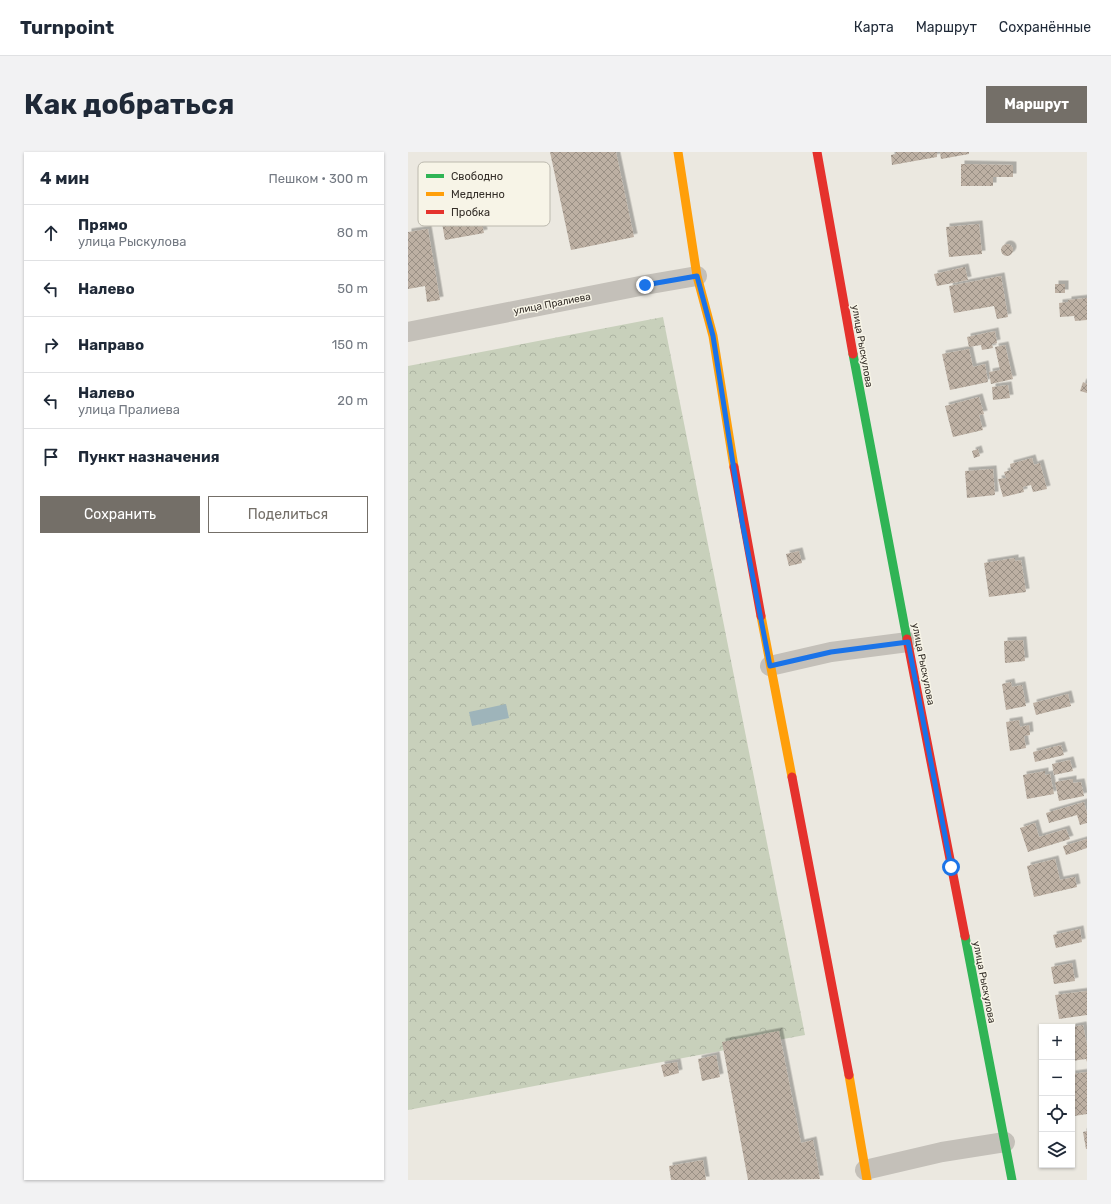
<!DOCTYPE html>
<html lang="ru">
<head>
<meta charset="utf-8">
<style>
  body { margin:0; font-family:Rubik,sans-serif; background:#f2f2f3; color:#1f2937 }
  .controls { position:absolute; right:12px; bottom:12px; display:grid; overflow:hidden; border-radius:0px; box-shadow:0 1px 3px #0004 }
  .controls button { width:36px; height:36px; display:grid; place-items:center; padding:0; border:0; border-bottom:1px solid #e0e1e3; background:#fff; color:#1f2937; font:20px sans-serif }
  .stop { position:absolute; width:12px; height:12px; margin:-9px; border:3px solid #1a73e8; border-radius:50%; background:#fff }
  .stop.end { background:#1a73e8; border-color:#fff; box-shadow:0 1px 4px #0008 }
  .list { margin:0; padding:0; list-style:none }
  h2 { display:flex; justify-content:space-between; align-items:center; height:52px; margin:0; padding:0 16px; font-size:17px }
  h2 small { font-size:13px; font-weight:400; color:#747a83 }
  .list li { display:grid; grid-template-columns:26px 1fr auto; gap:12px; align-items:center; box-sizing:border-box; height:56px; padding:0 16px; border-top:1px solid #e0e1e3 }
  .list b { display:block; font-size:15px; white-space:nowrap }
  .list p { margin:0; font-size:13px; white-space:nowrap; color:#747a83 }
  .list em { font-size:13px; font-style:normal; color:#747a83 }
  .actions { display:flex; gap:8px; padding:12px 16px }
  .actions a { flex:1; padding:9px 0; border:1px solid #746f68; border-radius:0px; text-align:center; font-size:14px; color:#746f68 }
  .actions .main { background:#746f68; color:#fff }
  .icon { flex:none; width:22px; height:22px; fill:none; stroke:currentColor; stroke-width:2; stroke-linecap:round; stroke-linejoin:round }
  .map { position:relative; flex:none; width:679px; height:1028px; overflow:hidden; border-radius:0px }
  header { display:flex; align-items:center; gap:24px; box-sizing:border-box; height:56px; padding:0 20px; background:#fff; border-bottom:1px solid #e0e1e3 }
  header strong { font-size:19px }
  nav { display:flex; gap:22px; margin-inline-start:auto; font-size:14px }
  .intro { display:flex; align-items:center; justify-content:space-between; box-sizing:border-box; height:96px; padding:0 24px }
  h1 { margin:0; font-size:28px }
  .button { padding:10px 18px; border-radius:0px; background:#746f68; color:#fff; font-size:14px; font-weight:700 }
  main { display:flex; gap:24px; padding:0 24px }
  aside { flex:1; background:#fff; border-radius:0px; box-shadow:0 1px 3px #0004 }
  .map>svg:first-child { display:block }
</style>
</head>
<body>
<header>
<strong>Turnpoint</strong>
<nav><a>Карта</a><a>Маршрут</a><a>Сохранённые</a></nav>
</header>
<div class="intro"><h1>Как добраться</h1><a class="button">Маршрут</a></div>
<main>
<aside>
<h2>4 мин<small>Пешком · 300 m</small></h2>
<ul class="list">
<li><svg class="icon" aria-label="ahead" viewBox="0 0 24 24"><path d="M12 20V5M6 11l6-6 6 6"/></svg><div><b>Прямо</b><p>улица Рыскулова</p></div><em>80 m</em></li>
<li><svg class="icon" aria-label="left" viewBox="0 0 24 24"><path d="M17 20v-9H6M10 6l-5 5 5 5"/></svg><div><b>Налево</b></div><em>50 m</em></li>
<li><svg class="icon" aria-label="right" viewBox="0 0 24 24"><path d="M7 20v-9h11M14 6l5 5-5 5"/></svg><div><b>Направо</b></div><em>150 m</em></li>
<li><svg class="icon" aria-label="left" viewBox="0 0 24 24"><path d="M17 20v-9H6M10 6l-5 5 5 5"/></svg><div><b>Налево</b><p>улица Пралиева</p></div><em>20 m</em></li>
<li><svg class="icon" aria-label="arrive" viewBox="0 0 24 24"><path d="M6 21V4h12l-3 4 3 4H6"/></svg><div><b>Пункт назначения</b></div></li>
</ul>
<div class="actions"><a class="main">Сохранить</a><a>Поделиться</a></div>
</aside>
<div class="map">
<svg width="679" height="1028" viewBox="0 0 679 1028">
  <defs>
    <pattern id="park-crowns" width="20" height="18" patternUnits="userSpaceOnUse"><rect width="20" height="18" fill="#c8d0bb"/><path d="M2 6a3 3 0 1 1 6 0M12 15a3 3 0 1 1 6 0" fill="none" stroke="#acb3a1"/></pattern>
    <pattern id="building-cross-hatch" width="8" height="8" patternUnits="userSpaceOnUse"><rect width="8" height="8" fill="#bdb0a3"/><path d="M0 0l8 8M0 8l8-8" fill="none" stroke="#9a9085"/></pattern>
    <filter id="shadow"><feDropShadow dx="3.5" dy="-3.5" stdDeviation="0" flood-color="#0004"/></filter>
  </defs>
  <rect width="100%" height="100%" fill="#ebe8e0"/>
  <path fill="url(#park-crowns)" d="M 255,165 L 397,883 L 0,958 L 0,214 Z"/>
  <path fill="#9eb4ba" d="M 98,552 L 101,566 L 64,574 L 61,560 Z"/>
  <path fill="url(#building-cross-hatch)" filter="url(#shadow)" d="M 142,0 L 208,0 L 226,85 L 163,98 Z
    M 488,0 L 529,0 L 529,5 L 484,13 L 483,3 L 488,2 Z
    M 532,0 L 561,0 L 561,2 L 533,7 Z
    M 553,12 L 605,13 L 605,25 L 585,25 L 585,34 L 553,34 Z
    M 69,47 L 76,81 L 37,88 L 31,54 Z
    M 571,72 L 574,102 L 541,105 L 538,75 Z
    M 20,77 L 32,148 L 19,150 L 17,134 L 0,137 L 0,80 Z
    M593 98a6 6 0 1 1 12 0a6 6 0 1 1-12 0Z
    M 557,115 L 560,128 L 529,134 L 526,122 Z
    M 593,124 L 600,165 L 589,167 L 586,154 L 546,161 L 541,134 Z
    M 647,132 L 657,132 L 657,141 L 647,141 Z
    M 679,146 L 679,168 L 667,169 L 666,164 L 652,165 L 651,151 L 660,150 L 660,148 Z
    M 587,179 L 589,191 L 584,192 L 585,196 L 574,198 L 573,193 L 561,195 L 559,185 Z
    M 597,193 L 605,227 L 583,232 L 581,220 L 592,218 L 587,195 Z
    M 561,197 L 565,215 L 577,212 L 580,230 L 542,238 L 534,202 Z
    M 675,230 L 679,232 L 679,241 L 672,239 Z
    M 600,233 L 602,246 L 585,248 L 584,235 Z
    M 571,245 L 576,262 L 571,263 L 575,278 L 545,285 L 537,254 Z
    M 570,297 L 572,304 L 566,306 L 564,299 Z
    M 624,306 L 626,313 L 632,311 L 639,337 L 625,340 L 623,333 L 615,335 L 616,340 L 595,345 L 590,327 L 598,326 L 596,320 L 603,318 L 602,312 Z
    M 585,317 L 587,343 L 559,346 L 557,319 Z
    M 391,399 L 394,411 L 381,414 L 378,402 Z
    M 607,406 L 607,409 L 613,408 L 618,440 L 581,445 L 576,411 Z
    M 615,488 L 617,509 L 597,511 L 596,489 Z
    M 603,530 L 604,535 L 614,533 L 618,554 L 598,558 L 594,532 Z
    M 660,542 L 663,554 L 628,563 L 625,551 Z
    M 611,568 L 612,575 L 621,573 L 622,583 L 616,584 L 618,596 L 602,599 L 598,570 Z
    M 653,593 L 656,603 L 627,610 L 625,600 Z
    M 662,608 L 665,619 L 646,623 L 644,612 Z
    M 637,619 L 637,623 L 642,622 L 646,642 L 619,647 L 615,623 Z
    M 665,627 L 665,631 L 673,630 L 676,644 L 651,649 L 647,630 Z
    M 676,650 L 679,661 L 679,671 L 672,673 L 669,663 L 641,671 L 638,661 Z
    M 627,671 L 631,685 L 658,677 L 662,687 L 620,700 L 612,676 Z
    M 679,687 L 679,696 L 658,703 L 655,694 Z
    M 647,707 L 652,728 L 667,725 L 669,735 L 626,745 L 619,714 Z
    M 672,777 L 674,790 L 648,796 L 645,783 Z
    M 664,811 L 667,829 L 646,832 L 643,815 Z
    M 679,839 L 679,863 L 651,867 L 647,843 Z
    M 675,873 L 679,893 L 679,910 L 678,907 L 664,909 L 664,875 Z
    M 371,879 L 393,991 L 405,988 L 412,1027 L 340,1028 L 314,890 Z
    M 308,903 L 312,925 L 294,929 L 290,907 Z
    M 269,910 L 271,921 L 256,925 L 253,913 Z
    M 679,920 L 679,962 L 666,964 L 664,947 L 664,922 Z
    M 679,979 L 679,997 L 678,997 L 675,980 Z
    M 295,1008 L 298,1028 L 263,1028 L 261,1014 Z"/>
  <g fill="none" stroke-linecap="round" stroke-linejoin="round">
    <path stroke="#c4c0b9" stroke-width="20" d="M 0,180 L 237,133 L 289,124
      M 362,514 L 423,500 L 500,490
      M 457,1018 L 534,1000 L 597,990"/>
    <path stroke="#30b455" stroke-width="9" d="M 445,202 L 499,487
      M 557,784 L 604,1028"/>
    <path stroke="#ff9f0a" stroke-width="9" d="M 270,0 L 289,124 L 305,184 L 326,315
      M 353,464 L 384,625
      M 441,923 L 459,1028"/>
    <path stroke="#e5322d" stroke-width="9" d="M 409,0 L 445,202
      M 326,315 L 353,464
      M 499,487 L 557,784
      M 384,625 L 441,923"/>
  </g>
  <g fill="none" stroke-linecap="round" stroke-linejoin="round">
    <path stroke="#1a73e8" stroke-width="5" d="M 237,133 L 289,124 L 305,184 L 334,369 L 362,514 L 423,500 L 500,490 L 543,715"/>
  </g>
  <g text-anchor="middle" stroke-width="3" stroke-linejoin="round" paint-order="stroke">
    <g font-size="10" fill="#342e28" stroke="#f7f4e7">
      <text transform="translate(144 151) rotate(-11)" y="4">улица Пралиева</text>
      <text transform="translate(455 194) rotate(80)" y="4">улица Рыскулова</text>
      <text transform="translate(516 512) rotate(79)" y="4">улица Рыскулова</text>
      <text transform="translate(577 830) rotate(79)" y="4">улица Рыскулова</text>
    </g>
  </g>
  <rect x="10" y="10" width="132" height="64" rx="6" fill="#f7f4e7" stroke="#bcb9ae" stroke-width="1"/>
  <rect x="18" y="22" width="18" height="4" fill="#30b455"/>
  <rect x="18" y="40" width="18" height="4" fill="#ff9f0a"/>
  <rect x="18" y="58" width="18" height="4" fill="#e5322d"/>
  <g font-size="11" fill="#342e28">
    <text x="43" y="28">Свободно</text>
    <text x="43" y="46">Медленно</text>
    <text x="43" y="64">Пробка</text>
  </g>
</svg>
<div class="controls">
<button>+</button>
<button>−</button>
<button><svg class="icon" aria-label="locate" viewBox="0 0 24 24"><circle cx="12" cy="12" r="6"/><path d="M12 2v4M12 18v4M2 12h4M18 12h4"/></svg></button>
<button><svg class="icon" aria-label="layers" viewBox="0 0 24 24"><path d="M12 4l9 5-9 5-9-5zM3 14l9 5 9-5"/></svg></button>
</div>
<div class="stop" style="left:543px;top:715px"></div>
<div class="stop end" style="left:237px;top:133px"></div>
</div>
</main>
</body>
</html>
